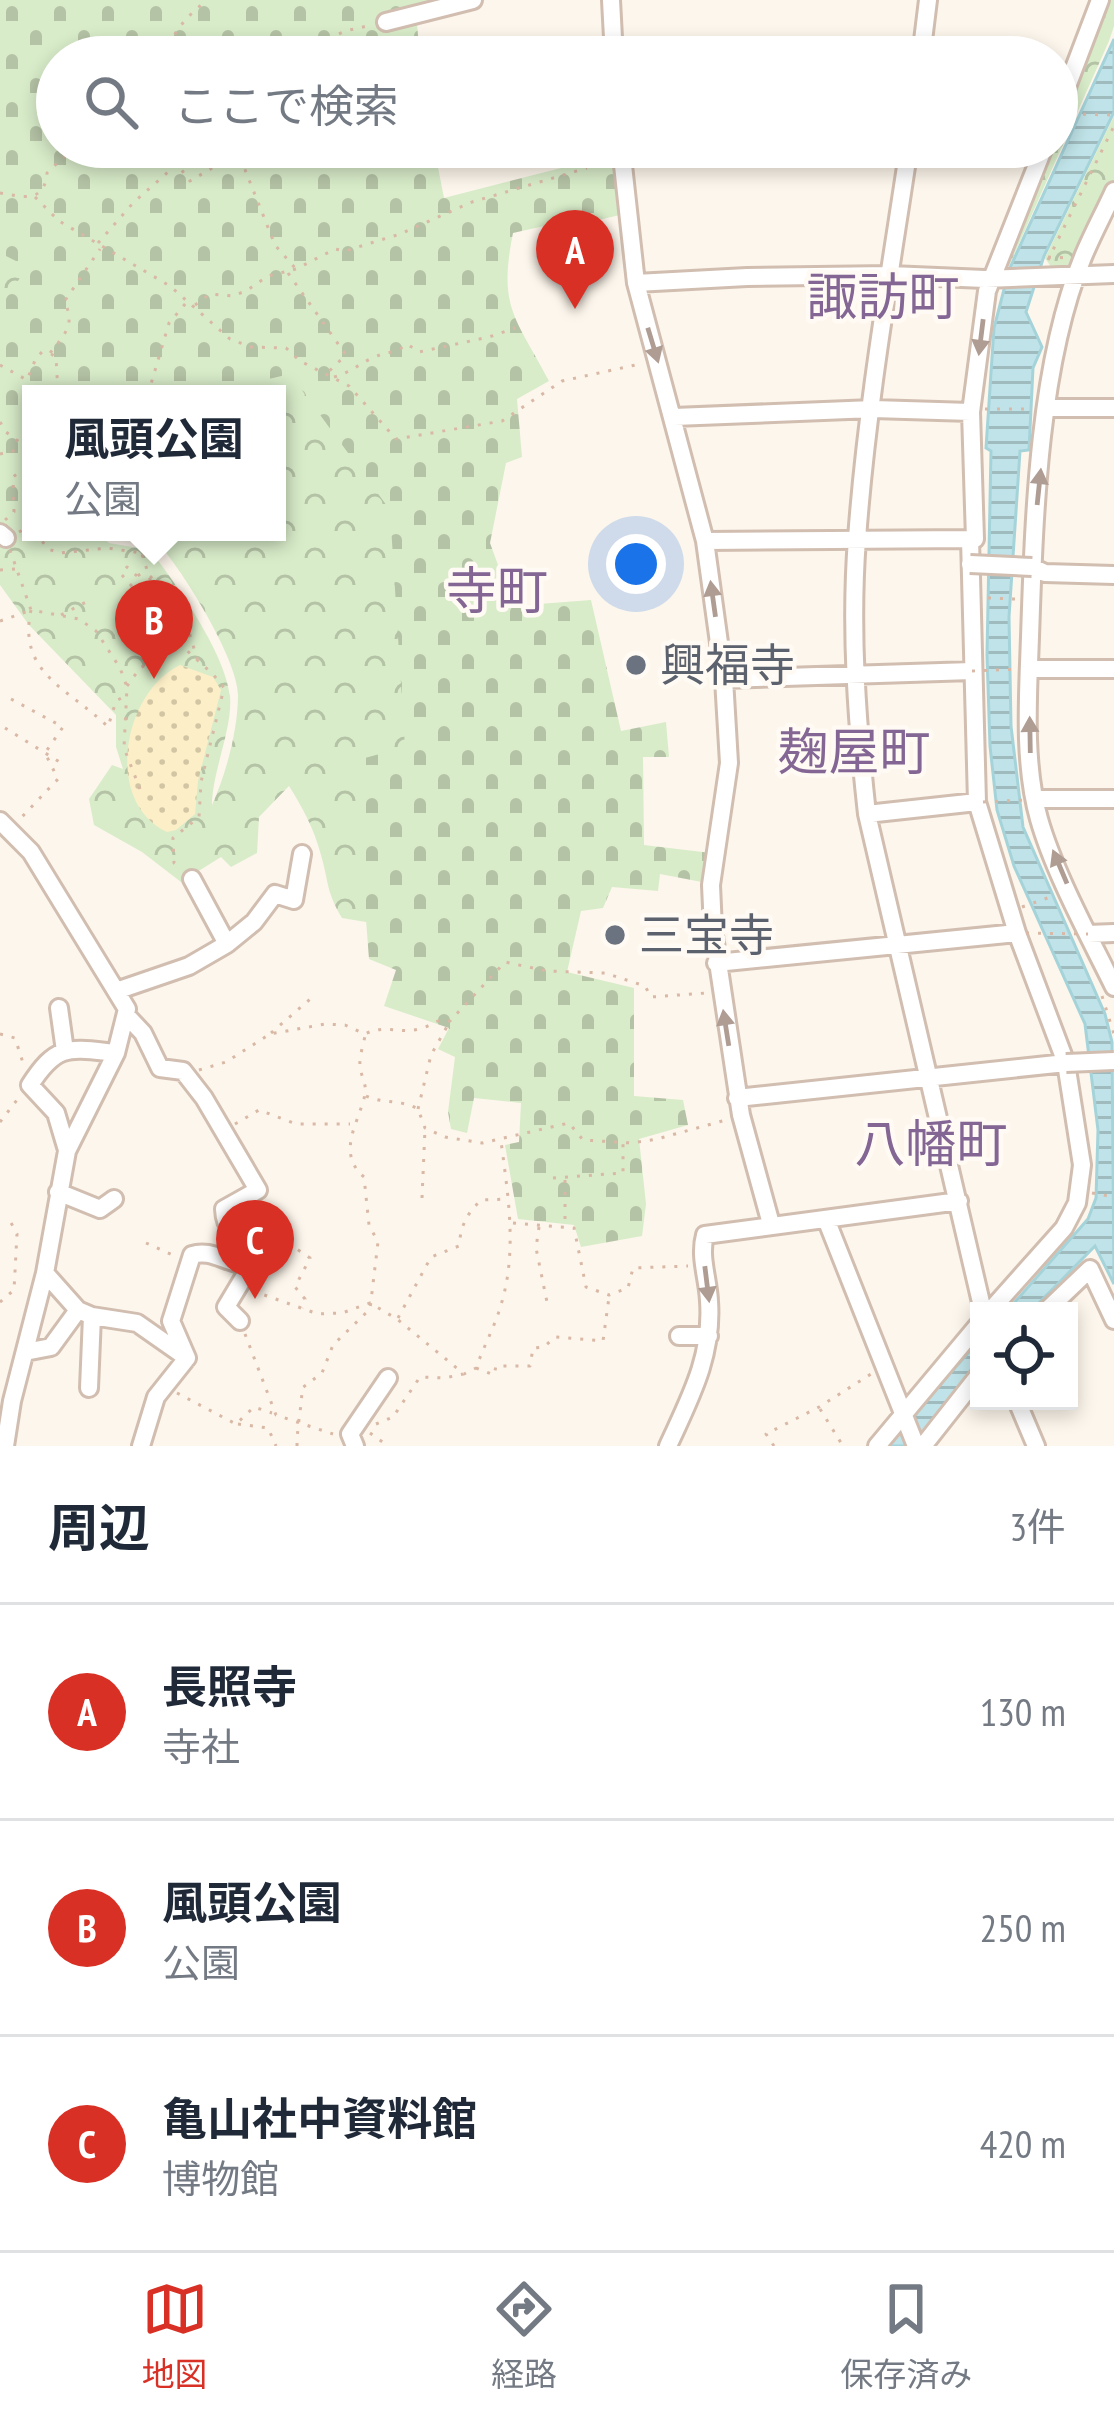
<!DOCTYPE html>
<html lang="ja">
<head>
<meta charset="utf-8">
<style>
  body { margin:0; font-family:"PT Sans Narrow","Noto Sans JP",sans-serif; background:#f2f2f3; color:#1f2937 }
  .controls { position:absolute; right:36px; bottom:36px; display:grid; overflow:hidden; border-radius:0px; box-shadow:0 6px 18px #0003 }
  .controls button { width:108px; height:108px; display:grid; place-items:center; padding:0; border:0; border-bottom:3px solid #e0e1e3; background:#fff; color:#1f2937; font:60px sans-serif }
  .you { position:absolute; left:636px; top:564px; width:42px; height:42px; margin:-30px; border:9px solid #fff; border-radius:50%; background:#1a73e8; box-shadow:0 0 0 18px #1a73e833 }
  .badge { display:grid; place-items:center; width:78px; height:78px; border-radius:50%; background:#d93025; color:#fff; font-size:39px; font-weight:700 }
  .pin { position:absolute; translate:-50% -99px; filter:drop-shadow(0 3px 6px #0008) }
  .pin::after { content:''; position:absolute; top:63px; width:42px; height:36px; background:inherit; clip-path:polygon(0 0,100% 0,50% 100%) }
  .popup { position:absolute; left:22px; top:385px; width:264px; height:156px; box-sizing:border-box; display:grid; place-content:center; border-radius:0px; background:#fff; filter:drop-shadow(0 3px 9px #0005); font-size:39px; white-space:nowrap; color:#747a83 }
  .popup b { font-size:45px; color:#1f2937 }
  .popup::after { content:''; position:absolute; left:50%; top:100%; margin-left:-24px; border:24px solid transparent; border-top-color:#fff }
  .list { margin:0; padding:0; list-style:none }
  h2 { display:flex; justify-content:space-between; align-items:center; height:156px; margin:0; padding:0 48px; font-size:51px }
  h2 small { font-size:39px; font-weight:400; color:#747a83 }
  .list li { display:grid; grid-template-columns:78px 1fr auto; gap:36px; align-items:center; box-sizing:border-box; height:216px; padding:0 48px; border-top:3px solid #e0e1e3 }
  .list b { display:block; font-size:45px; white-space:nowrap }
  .list p { margin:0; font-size:39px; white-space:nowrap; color:#747a83 }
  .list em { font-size:39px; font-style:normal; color:#747a83 }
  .icon { flex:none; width:66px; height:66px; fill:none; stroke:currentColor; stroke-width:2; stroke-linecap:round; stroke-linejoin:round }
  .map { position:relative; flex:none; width:1114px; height:1446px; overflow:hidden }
  .search { position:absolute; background:#fff; box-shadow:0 6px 18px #0003; left:36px; right:36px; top:36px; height:132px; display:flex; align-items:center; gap:30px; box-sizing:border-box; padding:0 42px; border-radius:66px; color:#747a83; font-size:45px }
  .sheet { height:804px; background:#fff }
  nav { display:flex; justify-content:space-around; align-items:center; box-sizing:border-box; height:168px; border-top:3px solid #e0e1e3; background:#fff; font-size:33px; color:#747a83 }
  nav a { display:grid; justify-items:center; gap:6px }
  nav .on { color:#d93025 }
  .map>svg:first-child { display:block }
</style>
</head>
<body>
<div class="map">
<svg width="1114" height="1446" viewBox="0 0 1114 1446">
  <defs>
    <pattern id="forest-crowns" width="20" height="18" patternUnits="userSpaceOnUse" patternTransform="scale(3)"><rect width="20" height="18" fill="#d8ecc9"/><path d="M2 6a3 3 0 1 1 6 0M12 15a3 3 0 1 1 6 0" fill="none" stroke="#b4c2a5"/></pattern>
    <pattern id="sand-dots" width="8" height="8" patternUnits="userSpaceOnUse" patternTransform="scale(3)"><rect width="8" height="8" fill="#fcefc7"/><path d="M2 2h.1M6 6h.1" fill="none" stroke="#d1c5a4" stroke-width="1.8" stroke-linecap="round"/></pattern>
    <pattern id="cemetery-stones" width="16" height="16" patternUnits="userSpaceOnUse" patternTransform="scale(3)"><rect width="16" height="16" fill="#d8ecc9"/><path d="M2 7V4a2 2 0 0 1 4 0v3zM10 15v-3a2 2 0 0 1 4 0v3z" fill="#b4c2a5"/></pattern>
    <pattern id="water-rules" width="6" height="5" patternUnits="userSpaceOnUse" patternTransform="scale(3)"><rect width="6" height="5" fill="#bfe3e8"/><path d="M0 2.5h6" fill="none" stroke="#a0bbbe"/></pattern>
  </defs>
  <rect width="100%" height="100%" fill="#fdf6ec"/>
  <path fill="url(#forest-crowns)" d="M 1104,0 L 1114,0 L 1114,26 L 1109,41 L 1009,266 L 1001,264 L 1046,147 L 1057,147 L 1057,118 Z
    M 1114,116 L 1114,180 L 1073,265 L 1051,267 L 1045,258 Z
    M 84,170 L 472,540 L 378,924 L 342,918 C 326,891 329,883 321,855 C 314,829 303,808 289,786 L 259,817 L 257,853 L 231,867 L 221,857 L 181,882 L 142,852 L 94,825 L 89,799 L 112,765 L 123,769 L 116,747 L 116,715 L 29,625 L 0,585 L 0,513 L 31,508 L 31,532 L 96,532 L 109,543 L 150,550 C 177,585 225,652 230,696 C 233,728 212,772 212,805 C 226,774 238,730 238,695 C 238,658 176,558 148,532 L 277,532 L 277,394 L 31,394 L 0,463 L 0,217 Z"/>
  <path fill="url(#sand-dots)" d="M 180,665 L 213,677 L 221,690 L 198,781 L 195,814 L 176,830 L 167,832 C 103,802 123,692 180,665 Z"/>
  <path fill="url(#cemetery-stones)" d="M 0,0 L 457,0 L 416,13 L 420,57 L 57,57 L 57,147 L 434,147 L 444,198 L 612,155 L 620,215 L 572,226 L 566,221 L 513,233 C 498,308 515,316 549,381 L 517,399 L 522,457 L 506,463 L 490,543 L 513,606 L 591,600 L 621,731 L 666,722 L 669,757 L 643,757 L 644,845 L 711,853 L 707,883 L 660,874 L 658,891 L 612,887 L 603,908 L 581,911 L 567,972 L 634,988 L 634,1096 L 683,1100 L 688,1125 L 639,1139 L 646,1204 L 642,1236 L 581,1247 L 574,1225 L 518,1219 L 505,1145 L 519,1142 L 521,1103 L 474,1098 L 467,1133 L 451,1129 L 448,1112 L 455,1057 L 438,1049 L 449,1028 L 384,1006 L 396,970 L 369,959 L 354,761 L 405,747 L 390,510 L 290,374 L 243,385 L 229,394 L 31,394 L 31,517 L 9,531 L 0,525 L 0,307 L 22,275 L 16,261 L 0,253 Z"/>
  <path fill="url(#water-rules)" stroke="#a5d3da" stroke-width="3" d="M 1114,39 L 1114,112 L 1044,256 L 1026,312 L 1042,347 L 1033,368 L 1029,450 L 1020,451 L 1009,617 L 1011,726 L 1023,827 L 1105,1014 L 1112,1042 L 1114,1284 L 1095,1246 L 1031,1311 L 1007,1311 L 1088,1219 L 1096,1198 L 1098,1130 L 1085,1024 L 1014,866 L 997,810 L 990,746 L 987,655 L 991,451 L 986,448 L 994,328 L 1009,270 Z
    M 979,1341 L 979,1363 L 916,1446 L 885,1446 Z"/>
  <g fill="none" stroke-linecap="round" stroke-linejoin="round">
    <defs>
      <path id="minor" d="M 611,0 L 614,57
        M 386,22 L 473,0
        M 921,57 L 928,0
        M 1057,113 L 1100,0
        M 621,147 L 636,283 L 705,541 L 724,679 L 729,763 L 711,885 L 713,929 L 741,1115 L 771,1224
        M 909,147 C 890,274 866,411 857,539 C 850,630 857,723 867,814 L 983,1311
        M 1114,191 C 1104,213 1092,235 1083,257 C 1038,366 1034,520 1030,637 C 1028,695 1023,763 1039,819 C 1054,872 1089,936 1114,987
        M 636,283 L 747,277 L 890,275 L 985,279 L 1114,274
        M 1047,408 L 1114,408
        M 674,417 L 873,409 L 971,412
        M 0,533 L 6,538
        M 705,541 L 970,539
        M 1032,567 L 1045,573 L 1114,575
        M 1029,669 L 1114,669
        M 724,679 L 972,671
        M 1037,799 L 1114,799
        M 867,814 L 977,802
        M 0,821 L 31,852 L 127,1009 L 116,1053 L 67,1151 L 45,1273 L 12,1401 L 5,1446
        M 1088,934 L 1114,933
        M 227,944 L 254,922 L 275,894 L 294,900 L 302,854
        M 716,963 L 1017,933
        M 119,990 L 189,966 L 227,944 L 192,879
        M 59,1008 L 65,1051
        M 127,1016 L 143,1033 L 160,1068 L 183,1071 L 204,1098 L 258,1190 L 224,1209 C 225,1245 255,1228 273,1248 L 266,1263 C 232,1272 216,1247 192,1255 L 171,1321 L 187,1358
        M 737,1098 L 1066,1063
        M 67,1150 L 56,1113 L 30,1085 C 57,1043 69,1048 116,1053
        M 58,1192 L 100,1209 L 114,1199
        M 826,1219 L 916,1446
        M 45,1273 L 78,1310 L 92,1316 L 137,1323 L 187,1358
        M 990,1311 L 1064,1228 L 1077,1203 L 1082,1165 L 1066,1063 L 1017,933 L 977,802 L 970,539 L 975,539 L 971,412 L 987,291 L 1044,147
        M 1046,1311 L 1090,1269 L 1114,1320
        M 240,1321 L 226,1307 L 250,1267
        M 679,1336 L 709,1336
        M 25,1352 L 51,1347 L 78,1310
        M 89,1388 L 92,1316
        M 1017,1401 L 1036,1446
        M 141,1446 L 156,1397 L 187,1358
        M 355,1446 L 350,1434 L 388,1378
        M 668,1446 C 690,1398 713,1356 709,1301 C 708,1278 699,1257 705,1235 L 959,1201
        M 877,1446 L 979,1324
        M 923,1446 L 979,1375"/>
    </defs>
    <use href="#minor" stroke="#d1beb0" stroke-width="22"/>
    <path stroke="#d9b8a5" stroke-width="3" stroke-dasharray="3 9" stroke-linecap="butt" d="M 167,57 C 170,32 189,15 207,0
      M 259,57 L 306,49 L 345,31 L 372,25
      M 1071,114 L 1114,115
      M 236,147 L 275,245 L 295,268
      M 0,193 C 21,196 44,205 47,173 L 74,147
      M 35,197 L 59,221 L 170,286 L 230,339 L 251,347 L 286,348 L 300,361 L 349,386 L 396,439 L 502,421 L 562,381 L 640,364
      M 98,243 L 133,203 L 177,164 L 190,181 L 238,153
      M 1048,257 L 1068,258
      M 1048,260 L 1114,126
      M 288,273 L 346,355 L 326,374
      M 195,305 L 210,294 L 232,296 L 246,291 L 268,276 L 296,269 L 335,249 L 345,251 L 400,234 L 472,202 L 587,168
      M 51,354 L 56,357 L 58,394
      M 0,365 L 27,380 L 36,358 L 43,351 L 50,353 C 63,337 77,323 64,302 L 100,249
      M 334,377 C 348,373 357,366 370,359 C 383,352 395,354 407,344 L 419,352 L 489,337 L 515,328
      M 148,394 L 169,323 L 186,303
      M 985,409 L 1029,409
      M 0,422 L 6,432 L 31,451
      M 0,454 L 26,448
      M 5,520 L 14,512 L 13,477 L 31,463
      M 19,532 L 31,525
      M 35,532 L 48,549 L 60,553 L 107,548 L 141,553
      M 134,532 C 147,564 154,602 172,632 C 186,655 210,667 224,688 L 201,782 L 199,817 L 173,838 L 174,863 L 181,870
      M 10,550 L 31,610 L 79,619 L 96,631 L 120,668 L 127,687 L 124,748 L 140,789
      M 0,570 L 16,569
      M 137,576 L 127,567 L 121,574 L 139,594 L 144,585 L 137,576 L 146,571
      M 150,576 L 183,612 L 199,665
      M 988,598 L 1015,599
      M 31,610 C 17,674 70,689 108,727 L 116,701 L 123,697
      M 61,615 L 88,601
      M 0,621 L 29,611
      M 127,686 L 140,668 L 181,645
      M 11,699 L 63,727 L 45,753 L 58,779 L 18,821
      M 5,728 L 66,766
      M 1022,907 L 1053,896
      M 1102,996 L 1114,1034
      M 271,1033 L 316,994
      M 0,1034 L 15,1038 L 24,1066
      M 199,1070 L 226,1062 L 270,1034 L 325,1024 L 345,1025 L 365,1034 C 385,1024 399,1034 419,1029 C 433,1026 434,1018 450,1021 L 505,962 L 547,971 L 605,973 L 645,986 L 651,997 L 706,993
      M 366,1096 C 383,1104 400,1099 418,1109 L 425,1128 L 445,1137 L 482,1143 L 569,1123 L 583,1140 L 632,1143 L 657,1139 L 726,1120
      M 418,1109 L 431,1055 L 449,1023
      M 0,1122 L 20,1096
      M 235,1124 L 259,1110 L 296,1124 L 350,1124
      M 553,1178 L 623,1173 L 623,1144
      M 565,1180 L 565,1225
      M 1092,1193 L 1114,1197
      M 422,1198 L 425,1129
      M 263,1203 L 268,1228
      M 513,1223 L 574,1228 L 586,1287 L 609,1295 L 628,1288 L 633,1268 L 688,1266
      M 539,1227 L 536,1248 L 548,1307
      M 146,1243 L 177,1257
      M 288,1243 L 310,1258 L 295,1287 L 305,1299 L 302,1308
      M 253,1291 L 318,1314 L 342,1313 L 370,1303 L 397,1319 L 464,1374 L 476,1368 C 483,1348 494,1328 500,1308 C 518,1253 508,1196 501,1141
      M 0,1302 L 14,1290 L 17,1234 L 8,1217
      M 398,1318 L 431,1257 L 459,1246 C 461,1225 466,1215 481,1200 L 509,1199
      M 245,1334 L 276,1415 L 333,1434
      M 476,1368 L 494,1375 L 496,1366 L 530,1366 L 533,1348 L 544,1347 L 555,1337 L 603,1341 L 609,1297
      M 177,1393 L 236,1424 L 254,1407 L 272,1413
      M 820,1409 L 843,1446
      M 238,1424 L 268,1428 L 276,1446
      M 376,1424 L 393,1417 L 420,1377 L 445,1378 L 463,1374
      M 370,1433 L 388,1446
      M 297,1446 C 297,1425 302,1406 302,1388 L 322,1373 L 333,1345 L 370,1309 L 378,1242 L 369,1225 L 364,1177 C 335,1152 360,1121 365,1094 C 367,1083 360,1075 360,1065 C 359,1056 364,1044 365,1035
      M 774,1446 L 766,1434 L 819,1407 L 871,1374"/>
    <use href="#minor" stroke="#fff" stroke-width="16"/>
    <defs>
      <path id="minor-bridge" d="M 970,564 L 1032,567
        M 1066,1063 L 1114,1061"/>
    </defs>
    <use href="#minor-bridge" stroke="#d1beb0" stroke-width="22" stroke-linecap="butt"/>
    <path stroke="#d9b8a5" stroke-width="3" stroke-dasharray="3 9" stroke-linecap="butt" d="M 972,671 L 1020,669
      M 983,802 L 1025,800
      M 1026,933 L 1088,934"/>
    <use href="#minor-bridge" stroke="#fff" stroke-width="16"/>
  </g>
  <defs><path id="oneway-solid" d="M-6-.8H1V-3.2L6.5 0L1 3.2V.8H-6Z" transform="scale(3)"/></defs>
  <g fill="#af9d94">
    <use href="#oneway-solid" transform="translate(981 337) rotate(97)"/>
    <use href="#oneway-solid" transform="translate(653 345) rotate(73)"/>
    <use href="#oneway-solid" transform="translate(1039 487) rotate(-84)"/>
    <use href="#oneway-solid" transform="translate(713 599) rotate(-98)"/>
    <use href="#oneway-solid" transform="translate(1030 735) rotate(-91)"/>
    <use href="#oneway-solid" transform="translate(1060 867) rotate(-113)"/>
    <use href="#oneway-solid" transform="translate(726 1028) rotate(-99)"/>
    <use href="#oneway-solid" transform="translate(707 1284) rotate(83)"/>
  </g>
  <g fill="#6b7280" stroke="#fffaf3" stroke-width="4.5">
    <circle cx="636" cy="665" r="12"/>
    <circle cx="615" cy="935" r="12"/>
  </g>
  <g text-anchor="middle" stroke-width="9" stroke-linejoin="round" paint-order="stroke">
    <g font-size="45" fill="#5b616d" stroke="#fffaf3" text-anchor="start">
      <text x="660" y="681">興福寺</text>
      <text x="639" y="951">三宝寺</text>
    </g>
    <g font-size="51" fill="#846695" stroke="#fffaf3">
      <text x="883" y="315">諏訪町</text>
      <text x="497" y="609">寺町</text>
      <text x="854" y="770">麹屋町</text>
      <text x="931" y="1162">八幡町</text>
    </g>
  </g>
</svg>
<div class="controls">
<button><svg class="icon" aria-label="locate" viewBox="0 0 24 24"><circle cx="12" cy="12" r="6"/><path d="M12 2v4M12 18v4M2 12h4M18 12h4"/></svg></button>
</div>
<div class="you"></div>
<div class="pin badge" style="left:575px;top:309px">A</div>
<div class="pin badge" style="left:154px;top:679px">B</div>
<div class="popup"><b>風頭公園</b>公園</div>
<div class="pin badge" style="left:255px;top:1299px">C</div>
<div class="search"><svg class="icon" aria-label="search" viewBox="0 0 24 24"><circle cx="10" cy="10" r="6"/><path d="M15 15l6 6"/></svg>ここで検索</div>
</div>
<section class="sheet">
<h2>周辺<small>3件</small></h2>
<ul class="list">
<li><span class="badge">A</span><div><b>長照寺</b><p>寺社</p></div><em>130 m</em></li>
<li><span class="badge">B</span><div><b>風頭公園</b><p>公園</p></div><em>250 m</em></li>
<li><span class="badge">C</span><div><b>亀山社中資料館</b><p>博物館</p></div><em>420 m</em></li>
</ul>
</section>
<nav>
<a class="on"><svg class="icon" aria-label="map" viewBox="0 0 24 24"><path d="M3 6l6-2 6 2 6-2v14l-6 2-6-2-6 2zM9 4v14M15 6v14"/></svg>地図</a>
<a><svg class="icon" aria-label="directions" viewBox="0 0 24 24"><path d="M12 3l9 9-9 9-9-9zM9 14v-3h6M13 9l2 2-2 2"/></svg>経路</a>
<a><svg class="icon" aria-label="saved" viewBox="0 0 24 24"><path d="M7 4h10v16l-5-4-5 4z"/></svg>保存済み</a>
</nav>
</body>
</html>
